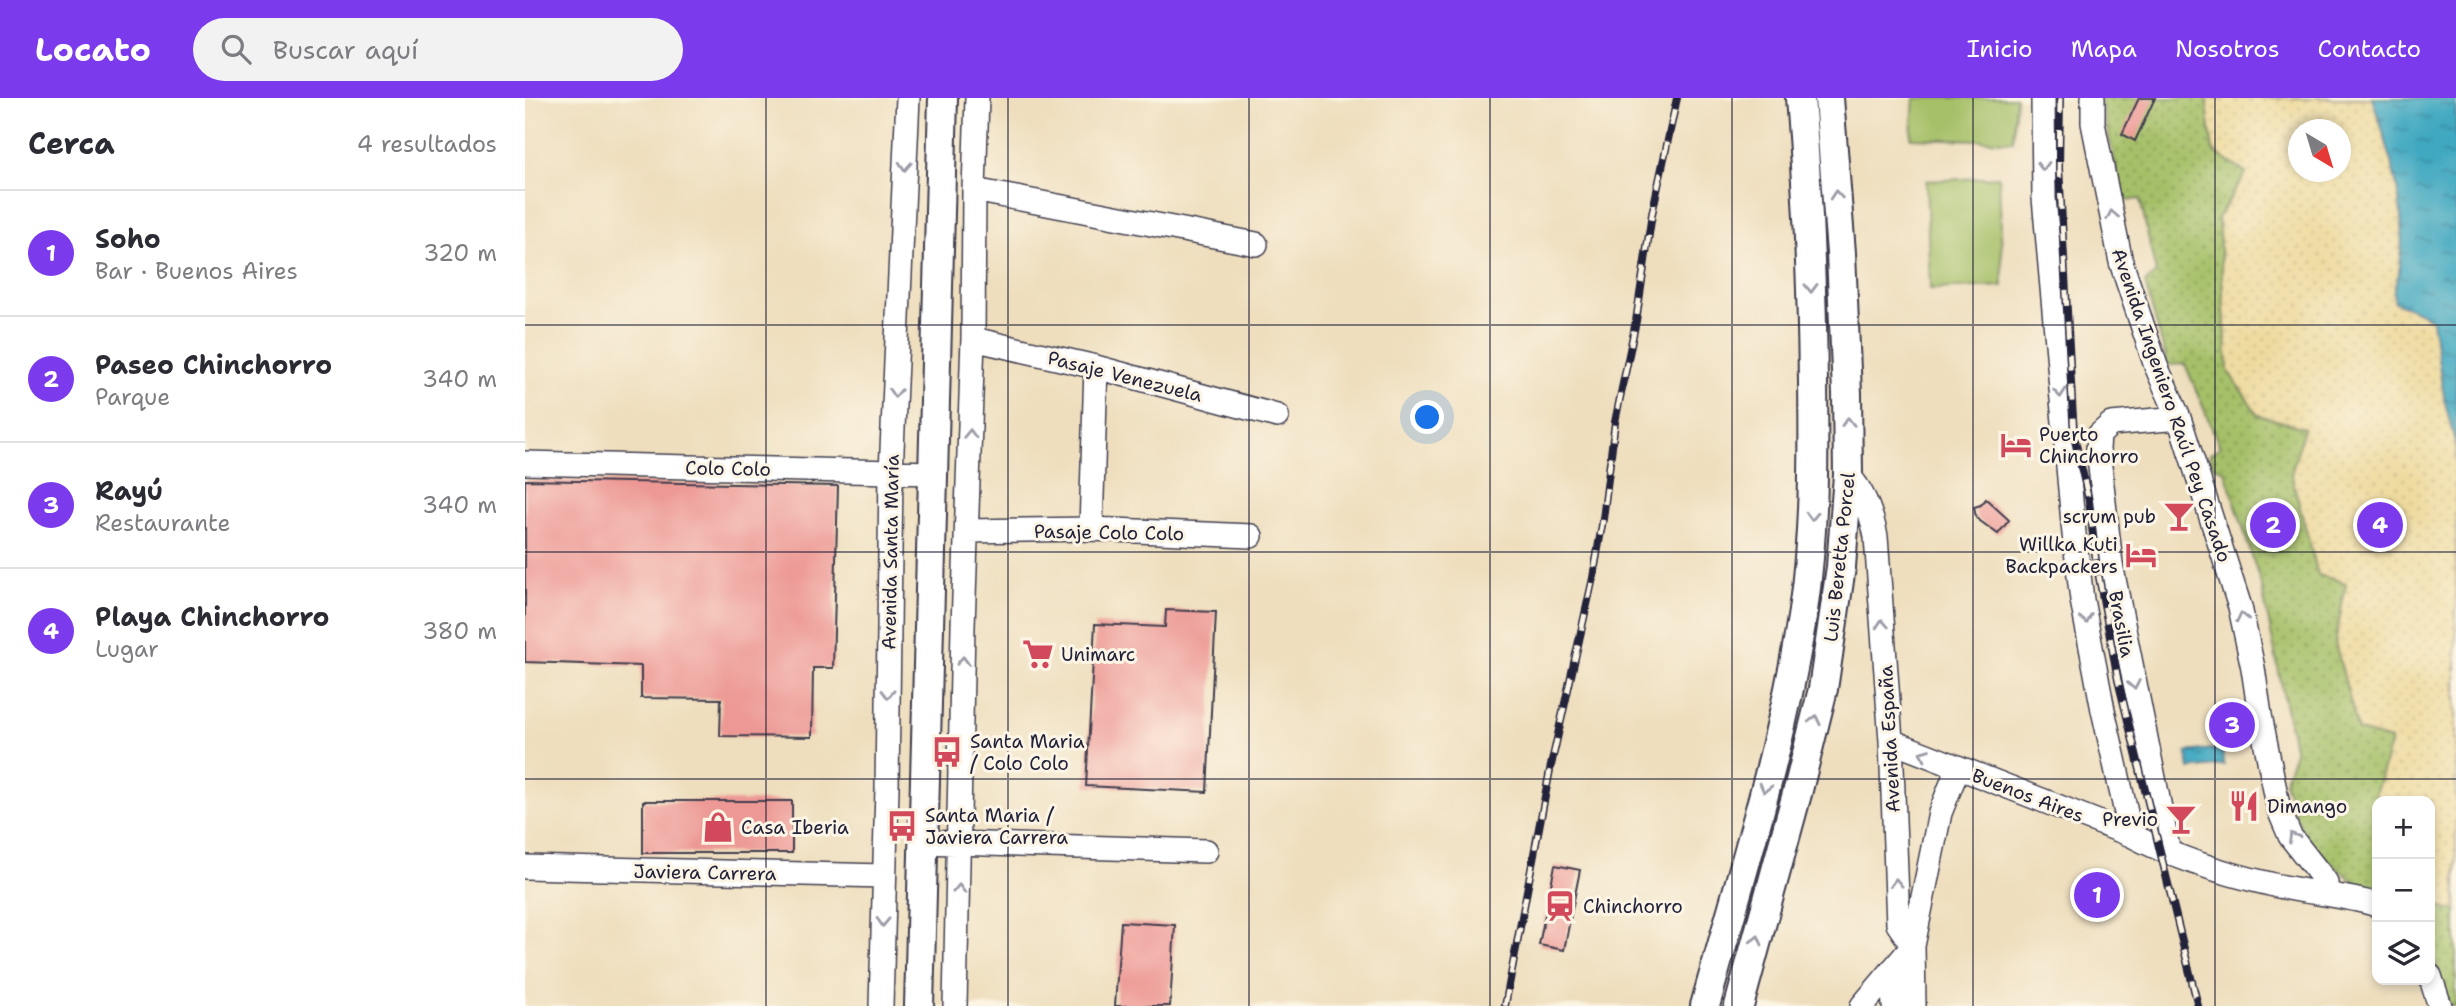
<!DOCTYPE html>
<html lang="es">
<head>
<meta charset="utf-8">
<style>
  body { margin:0; font-family:"Shantell Sans",sans-serif; background:#f2f2f3; color:#2b2b33 }
  .controls { position:absolute; right:21px; bottom:21px; display:grid; overflow:hidden; border-radius:14px; box-shadow:0 4px 10px #0003 }
  .controls button { width:63px; height:63px; display:grid; place-items:center; padding:0; border:0; border-bottom:2px solid #e1e1e2; background:#fff; color:#2b2b33; font:35px sans-serif }
  .compass { position:absolute; left:1763px; top:21px; width:63px; height:63px; border-radius:50%; background:#fff; box-shadow:0 4px 10px #0003; rotate:142deg }
  .you { position:absolute; left:903px; top:320px; width:24px; height:24px; margin:-18px; border:5px solid #fff; border-radius:50%; background:#1a73e8; box-shadow:0 0 0 10px #1a73e833 }
  .badge { display:grid; place-items:center; width:46px; height:46px; border-radius:50%; background:#7c3aed; color:#fff; font-size:23px; font-weight:700 }
  .pin { position:absolute; translate:-50% -50%; border:4px solid #fff; box-shadow:0 2px 7px #0006 }
  .list { margin:0; padding:0; list-style:none }
  h2 { display:flex; justify-content:space-between; align-items:center; height:91px; margin:0; padding:0 28px; font-size:30px }
  h2 small { font-size:23px; font-weight:400; color:#7c7c81 }
  .list li { display:grid; grid-template-columns:46px 1fr auto; gap:21px; align-items:center; box-sizing:border-box; height:126px; padding:0 28px; border-top:2px solid #e1e1e2 }
  .list b { display:block; font-size:26px; white-space:nowrap }
  .list p { margin:0; font-size:23px; white-space:nowrap; color:#7c7c81 }
  .list em { font-size:23px; font-style:normal; color:#7c7c81 }
  .icon { flex:none; width:38px; height:38px; fill:none; stroke:currentColor; stroke-width:2; stroke-linecap:round; stroke-linejoin:round }
  .map { position:relative; flex:none; width:1931px; height:908px; overflow:hidden }
  header { display:flex; align-items:center; gap:42px; box-sizing:border-box; height:98px; padding:0 35px; background:#7c3aed; color:#fff }
  header strong { font-size:33px }
  nav { display:flex; gap:38px; margin-inline-start:auto; font-size:24px }
  .search { width:490px; height:63px; background:#f2f2f3; display:flex; align-items:center; gap:18px; box-sizing:border-box; padding:0 24px; border-radius:38px; color:#7c7c81; font-size:26px }
  main { display:flex }
  aside { flex:1; background:#fff }
  .map>svg:first-child { display:block }
</style>
</head>
<body>
<header>
<strong>Locato</strong>
<div class="search"><svg class="icon" aria-label="search" viewBox="0 0 24 24"><circle cx="10" cy="10" r="6"/><path d="M15 15l6 6"/></svg>Buscar aquí</div>
<nav><a>Inicio</a><a>Mapa</a><a>Nosotros</a><a>Contacto</a></nav>
</header>
<main>
<aside>
<h2>Cerca<small>4 resultados</small></h2>
<ul class="list">
<li><span class="badge">1</span><div><b>Soho</b><p>Bar · Buenos Aires</p></div><em>320 m</em></li>
<li><span class="badge">2</span><div><b>Paseo Chinchorro</b><p>Parque</p></div><em>340 m</em></li>
<li><span class="badge">3</span><div><b>Rayú</b><p>Restaurante</p></div><em>340 m</em></li>
<li><span class="badge">4</span><div><b>Playa Chinchorro</b><p>Lugar</p></div><em>380 m</em></li>
</ul>
</aside>
<div class="map">
<svg width="1931" height="908" viewBox="0 0 1931 908">
  <defs>
    <pattern id="sand-dots" width="8" height="8" patternUnits="userSpaceOnUse" patternTransform="scale(1.75)"><rect width="8" height="8" fill="#eeda9e"/><path d="M2 2h.1M6 6h.1" fill="none" stroke="#ccbb89" stroke-width="1.8" stroke-linecap="round"/></pattern>
    <pattern id="park-dots" width="8" height="8" patternUnits="userSpaceOnUse" patternTransform="scale(1.75)"><rect width="8" height="8" fill="#a5c067"/><path d="M2 2h.1M6 6h.1" fill="none" stroke="#869c56" stroke-width="1.8" stroke-linecap="round"/></pattern>
    <pattern id="water-ripples" width="26" height="14" patternUnits="userSpaceOnUse" patternTransform="scale(1.75)"><rect width="26" height="14" fill="#41a8c1"/><path d="M2 4q2-2 4 0t4 0M15 11q2-2 4 0t4 0" fill="none" stroke="#36889e"/></pattern>
  </defs>
  <rect width="100%" height="100%" fill="#fcf5e5"/>
  <filter id="ink" filterUnits="userSpaceOnUse"><feTurbulence type="fractalNoise" baseFrequency=".0143" numOctaves="2"/><feDisplacementMap in="SourceGraphic" scale="14" xChannelSelector="R" yChannelSelector="G"/><feConvolveMatrix kernelMatrix="1 2 1 2 8 2 1 2 1" color-interpolation-filters="sRGB"/></filter>
  <filter id="wash" filterUnits="userSpaceOnUse"><feTurbulence type="fractalNoise" baseFrequency=".00686" numOctaves="4" result="noise"/><feDisplacementMap in="SourceGraphic" scale="28" xChannelSelector="R" yChannelSelector="G"/><feGaussianBlur stdDeviation="1.57" result="paint"/><feColorMatrix in="noise" values="0 0 0 0 0 0 0 0 0 0 0 0 0 0 0 0 0 1.4 0 .05"/><feComposite in="paint" operator="in"/></filter>
  <g filter="url(#wash)">
    <rect width="100%" height="100%" fill="#eedebd"/>
    <path fill="url(#sand-dots)" stroke="#887e6c" stroke-width="2" fill-rule="evenodd" d="M 1681,0 L 1847,0 C 1861,40 1875,86 1877,129 C 1877,142 1877,159 1874,173 C 1872,185 1866,192 1870,204 L 1897,215 L 1907,222 L 1920,304 L 1931,348 L 1931,812 L 1922,812 L 1905,803 L 1905,703 L 1853,703 L 1850,697 L 1866,642 L 1833,633 L 1810,545 L 1821,485 L 1793,477 L 1766,376 L 1779,330 L 1733,317 L 1703,273 L 1693,120 L 1720,75 L 1688,53 ZM 1773,32 L 1815,32 L 1815,74 L 1773,74 Z"/>
    <path fill="url(#park-dots)" stroke="#647151" stroke-width="2" d="M 1575,0 L 1681,0 L 1688,53 L 1721,75 L 1693,120 L 1703,273 L 1733,317 L 1779,330 L 1766,376 L 1793,477 L 1821,485 L 1810,545 L 1833,633 L 1866,642 L 1850,697 L 1853,703 L 1852,796 C 1837,792 1829,783 1816,773 C 1777,741 1774,731 1759,684 L 1770,654 L 1737,490 L 1700,373 L 1687,367 L 1685,356 L 1695,349 L 1660,266 L 1643,267 L 1620,185 L 1631,175 L 1615,101 L 1599,103 Z
      M 1905,803 L 1922,812 L 1931,812 L 1931,908 L 1925,908 L 1905,850 Z"/>
    <path fill="#a5c067" stroke="#647151" stroke-width="2" d="M 1389,0 L 1491,0 L 1488,43 L 1386,40 Z
      M 1474,79 L 1478,188 L 1405,191 L 1401,83 Z"/>
    <path fill="url(#water-ripples)" stroke="#32657e" stroke-width="2" d="M 1847,0 L 1931,0 L 1931,348 L 1920,304 L 1907,222 L 1897,215 L 1870,204 C 1866,192 1872,185 1874,173 C 1877,159 1877,142 1877,129 C 1875,86 1861,40 1847,0 Z
      M 1688,651 L 1698,655 L 1699,667 L 1664,671 L 1662,654 Z"/>
    <g id="blocks">
      <path fill="#ed9894" d="M 1614,0 L 1630,0 L 1610,43 L 1597,36 Z
        M 0,382 L 313,388 L 308,570 L 288,570 L 287,639 L 195,638 L 196,601 L 116,600 L 116,568 L 0,564 Z
        M 1461,401 L 1484,422 L 1473,436 L 1451,420 L 1449,409 L 1456,407 Z
        M 641,512 L 691,514 L 682,694 L 561,688 L 570,526 L 640,529 Z
        M 118,703 L 267,703 L 267,755 L 118,755 Z
        M 1030,767 L 1055,772 L 1039,852 L 1014,847 Z
        M 596,824 L 650,827 L 645,908 L 590,908 Z"/>
    </g>
  </g>
  <g filter="url(#ink)">
    <use href="#blocks" fill-opacity="0" stroke="#413e4e" stroke-width="2"/>
    <g fill="none" stroke-linecap="round" stroke-linejoin="round">
      <defs>
        <path id="minor" d="M 1518,0 L 1519,100 L 1549,436 L 1557,502 L 1578,612 L 1606,737
          M 1568,0 L 1568,25 L 1596,164 L 1631,268 L 1654,320 L 1715,509 L 1728,570 L 1735,617 L 1754,712 L 1765,738 L 1801,784 L 1801,796
          M 449,92 L 731,146
          M 448,241 L 571,269 L 752,318
          M 0,365 L 407,375
          M 1323,377 C 1339,394 1347,417 1351,439 L 1366,643 L 1373,826 L 1388,848 L 1389,908
          M 566,431 L 571,269
          M 442,433 L 566,431 L 726,438
          M 1366,643 L 1606,737 C 1650,760 1697,775 1745,786 C 1780,795 1817,796 1852,807
          M 398,744 L 681,753
          M 1644,755 L 1586,466 L 1573,351 L 1574,337 L 1586,326 L 1654,320
          M 0,769 L 359,778
          M 1367,872 L 1369,908
          M 1905,878 L 1915,908
          M 356,908 L 362,690 L 366,374 L 383,0
          M 430,908 L 438,528 L 448,241 L 449,92 L 452,0
          M 1337,908 L 1388,848 L 1415,715 L 1433,670"/>
        <path id="major" d="M 394,908 L 418,0
          M 1180,908 C 1216,777 1258,647 1278,513 C 1289,437 1289,361 1288,285 C 1287,190 1283,95 1275,0
          M 1214,908 L 1273,692 L 1298,591 L 1316,469 L 1323,377 L 1322,296 L 1316,155 L 1304,0"/>
      </defs>
      <use href="#minor" stroke="#413e4e" stroke-width="26"/>
      <use href="#major" stroke="#413e4e" stroke-width="32"/>
      <use href="#minor" stroke="#fff" stroke-width="23"/>
      <use href="#major" stroke="#fff" stroke-width="28"/>
      <defs>
        <path id="rail" d="M 1535,0 L 1534,70 L 1549,338 L 1564,403 L 1571,463 L 1593,582 L 1673,908
          M 980,908 L 1025,672 L 1068,480 L 1078,421 L 1090,324 L 1111,223 L 1127,116 L 1152,0"/>
      </defs>
      <use href="#rail" stroke="#22223b" stroke-width="8"/>
      <use href="#rail" stroke="#fcf5e5" stroke-width="5" stroke-dasharray="16" stroke-linecap="butt"/>
    </g>
    <defs><path id="oneway-chevron" d="M-2-3.5L2.5 0L-2 3.5" fill="none" stroke-width="1.6" stroke-linecap="round" stroke-linejoin="round" transform="scale(1.75)"/></defs>
    <g stroke="#9c9ca7">
      <use href="#oneway-chevron" transform="translate(380 68) rotate(93)"/>
      <use href="#oneway-chevron" transform="translate(1518 68) rotate(89)"/>
      <use href="#oneway-chevron" transform="translate(1311 97) rotate(-95)"/>
      <use href="#oneway-chevron" transform="translate(1587 117) rotate(-101)"/>
      <use href="#oneway-chevron" transform="translate(1286 190) rotate(89)"/>
      <use href="#oneway-chevron" transform="translate(370 295) rotate(93)"/>
      <use href="#oneway-chevron" transform="translate(1535 295) rotate(85)"/>
      <use href="#oneway-chevron" transform="translate(1323 324) rotate(-91)"/>
      <use href="#oneway-chevron" transform="translate(445 336) rotate(-88)"/>
      <use href="#oneway-chevron" transform="translate(1287 418) rotate(92)"/>
      <use href="#oneway-chevron" transform="translate(1717 519) rotate(-103)"/>
      <use href="#oneway-chevron" transform="translate(1561 521) rotate(79)"/>
      <use href="#oneway-chevron" transform="translate(1357 526) rotate(-94)"/>
      <use href="#oneway-chevron" transform="translate(438 563) rotate(-89)"/>
      <use href="#oneway-chevron" transform="translate(1609 587) rotate(79)"/>
      <use href="#oneway-chevron" transform="translate(363 596) rotate(91)"/>
      <use href="#oneway-chevron" transform="translate(1290 622) rotate(-77)"/>
      <use href="#oneway-chevron" transform="translate(1399 656) rotate(-158)"/>
      <use href="#oneway-chevron" transform="translate(1240 690) rotate(105)"/>
      <use href="#oneway-chevron" transform="translate(1768 739) rotate(-121)"/>
      <use href="#oneway-chevron" transform="translate(1371 785) rotate(-92)"/>
      <use href="#oneway-chevron" transform="translate(434 791) rotate(-88)"/>
      <use href="#oneway-chevron" transform="translate(358 824) rotate(92)"/>
      <use href="#oneway-chevron" transform="translate(1232 842) rotate(-75)"/>
    </g>
  </g>
  <path fill="none" stroke="#22223b" stroke-width="2" stroke-opacity="0.55" d="M 241,0 L 241,908M 483,0 L 483,908M 724,0 L 724,908M 965,0 L 965,908M 1207,0 L 1207,908M 1448,0 L 1448,908M 1690,0 L 1690,908M 0,227 L 1931,227M 0,454 L 1931,454M 0,681 L 1931,681"/>
  <defs>
    <symbol id="hotel-bare" viewBox="-9 -9 18 18"><path d="M-6-4.5h1.5V1H6V5H4.5V3h-9V5H-6ZM-4 0a1.8 1.8 0 1 1 3.6 0ZM.5 0V-2.5h3Q6-2.5 6 0Z" fill="#d1495b" stroke="#fcf5e5" stroke-width="2.5" paint-order="stroke"/></symbol>
    <symbol id="bar-bare" viewBox="-9 -9 18 18"><path d="M-6-5H6L.8 .8V4.5H3.5V6h-7V4.5H-.8V.8Z" fill="#d1495b" stroke="#fcf5e5" stroke-width="2.5" paint-order="stroke"/></symbol>
    <symbol id="supermarket-bare" viewBox="-9 -9 18 18"><path d="M-6-5.5h2.5l.6 2H6L4.5 2H-2.5L-4.4-4H-6ZM-1.5 3.2a1.3 1.3 0 1 0 .1 0ZM3 3.2a1.3 1.3 0 1 0 .1 0Z" fill="#d1495b" stroke="#fcf5e5" stroke-width="2.5" paint-order="stroke"/></symbol>
    <symbol id="bus-bare" viewBox="-9 -9 18 18"><path d="M-5-6H5V4H4V6H2V4H-2V6H-4V4H-5ZM-3.5-4V0h7V-4ZM-3.5 1.2v1.5H-2V1.2ZM2 1.2v1.5H3.5V1.2Z" fill="#d1495b" stroke="#fcf5e5" stroke-width="2.5" paint-order="stroke"/></symbol>
    <symbol id="restaurant-bare" viewBox="-9 -9 18 18"><path d="M-5-6h1v4h1v-4h1v4h1v-4h1v5L-1.5 .5V6h-2V.5L-5-1ZM5-6V6H3V1.5H1.5Q1.5-4 5-6Z" fill="#d1495b" stroke="#fcf5e5" stroke-width="2.5" paint-order="stroke"/></symbol>
    <symbol id="shop-bare" viewBox="-9 -9 18 18"><path d="M-5-2.5h2.3a2.7 3.5 0 0 1 5.4 0H5L5.5 6h-11ZM-1.5-2.5h3a1.5 2.3 0 0 0-3 0Z" fill="#d1495b" stroke="#fcf5e5" stroke-width="2.5" paint-order="stroke"/></symbol>
    <symbol id="station-bare" viewBox="-9 -9 18 18"><path d="M-3-6H3Q5-6 5-4V2Q5 4 3 4L4.5 6H3L1.5 4h-3L-3 6H-4.5L-3 4Q-5 4-5 2V-4Q-5-6-3-6ZM-3.5-4v3h7v-3ZM-3.5 1v1.5H-2V1ZM2 1v1.5H3.5V1Z" fill="#d1495b" stroke="#fcf5e5" stroke-width="2.5" paint-order="stroke"/></symbol>
  </defs>
  <g fill-rule="evenodd">
    <use href="#hotel-bare" x="1469" y="325" width="44" height="44"/>
    <use href="#bar-bare" x="1632" y="396" width="44" height="44"/>
    <use href="#hotel-bare" x="1594" y="435" width="44" height="44"/>
    <use href="#supermarket-bare" x="491" y="534" width="44" height="44"/>
    <use href="#bus-bare" x="400" y="632" width="44" height="44"/>
    <use href="#restaurant-bare" x="1697" y="686" width="44" height="44"/>
    <use href="#bar-bare" x="1634" y="699" width="44" height="44"/>
    <use href="#bus-bare" x="355" y="706" width="44" height="44"/>
    <use href="#shop-bare" x="171" y="707" width="44" height="44"/>
    <use href="#station-bare" x="1013" y="786" width="44" height="44"/>
  </g>
  <g text-anchor="middle" stroke-width="6" stroke-linejoin="round" paint-order="stroke">
    <g font-size="19" fill="#22223b" stroke="#fcf5e5">
      <text transform="translate(600 278) rotate(14)" y="7">Pasaje Venezuela</text>
      <text transform="translate(1647 307) rotate(71)" y="7">Avenida Ingeniero Raúl Pey Casado</text>
      <text transform="translate(203 370) rotate(1)" y="7">Colo Colo</text>
      <text transform="translate(584 434) rotate(1)" y="7">Pasaje Colo Colo</text>
      <text transform="translate(365 454) rotate(-89)" y="7">Avenida Santa María</text>
      <text transform="translate(1314 459) rotate(-84)" y="7">Luis Beretta Porcel</text>
      <text transform="translate(1597 526) rotate(79)" y="7">Brasilia</text>
      <text transform="translate(1364 641) rotate(-93)" y="7">Avenida España</text>
      <text transform="translate(1503 697) rotate(21)" y="7">Buenos Aires</text>
      <text transform="translate(180 774) rotate(1)" y="7">Javiera Carrera</text>
    </g>
    <g font-size="19" fill="#22223b" stroke="#fcf5e5" text-anchor="start">
      <text x="1514" y="343">Puerto<tspan x="1514" dy="22">Chinchorro</tspan></text>
      <text x="1631" y="425" text-anchor="end">scrum pub</text>
      <text x="1593" y="453" text-anchor="end">Willka Kuti<tspan x="1593" dy="22">Backpackers</tspan></text>
      <text x="536" y="563">Unimarc</text>
      <text x="445" y="650">Santa Maria<tspan x="445" dy="22">/ Colo Colo</tspan></text>
      <text x="1742" y="715">Dimango</text>
      <text x="400" y="724">Santa Maria /<tspan x="400" dy="22">Javiera Carrera</tspan></text>
      <text x="1633" y="728" text-anchor="end">Previo</text>
      <text x="216" y="736">Casa Iberia</text>
      <text x="1058" y="815">Chinchorro</text>
    </g>
  </g>
</svg>
<div class="controls">
<button>+</button>
<button>−</button>
<button><svg class="icon" aria-label="layers" viewBox="0 0 24 24"><path d="M12 4l9 5-9 5-9-5zM3 14l9 5 9-5"/></svg></button>
</div>
<svg class="compass" viewBox="-18 -18 36 36"><path d="M0-13l5 13h-10z" fill="#e53935"/><path d="M0 13l5-13h-10z" fill="#7c7c81"/></svg>
<div class="you"></div>
<div class="pin badge" style="left:1572px;top:797px">1</div>
<div class="pin badge" style="left:1748px;top:427px">2</div>
<div class="pin badge" style="left:1707px;top:627px">3</div>
<div class="pin badge" style="left:1855px;top:427px">4</div>
</div>
</main>
</body>
</html>
